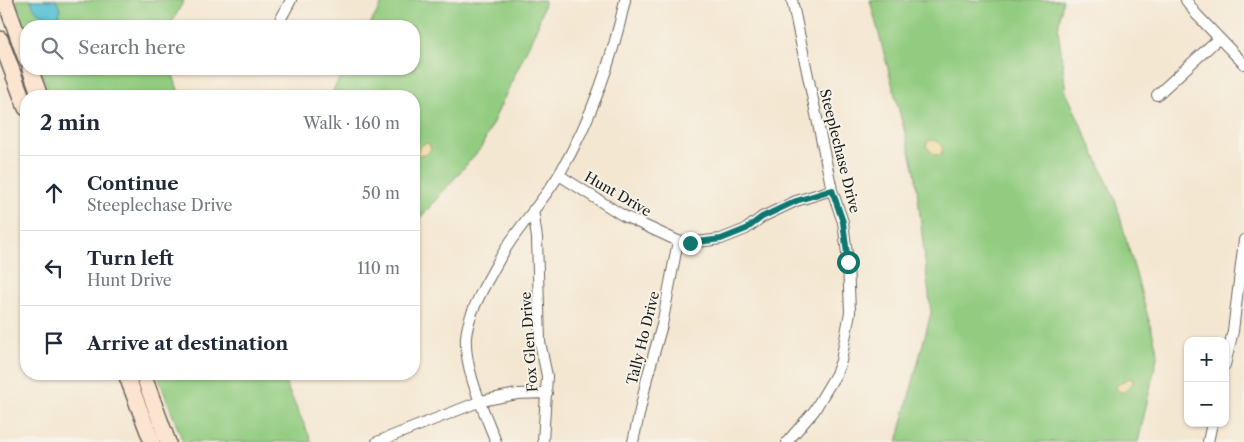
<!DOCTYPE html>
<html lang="en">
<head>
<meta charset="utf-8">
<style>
  body { margin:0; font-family:"Libre Caslon Text",serif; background:#f2f2f3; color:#1f2937 }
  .controls { position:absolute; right:15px; bottom:15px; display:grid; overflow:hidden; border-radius:10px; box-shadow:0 1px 4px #0004 }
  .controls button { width:45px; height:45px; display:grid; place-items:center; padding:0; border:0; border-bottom:1px solid #e0e1e3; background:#fff; color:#1f2937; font:25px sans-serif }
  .stop { position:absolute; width:15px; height:15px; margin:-11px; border:4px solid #0f766e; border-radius:50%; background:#fff }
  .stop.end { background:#0f766e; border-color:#fff; box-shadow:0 1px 5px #0008 }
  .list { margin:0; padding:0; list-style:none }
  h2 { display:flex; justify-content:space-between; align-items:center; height:65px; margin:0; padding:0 20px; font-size:21px }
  h2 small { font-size:16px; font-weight:400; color:#747a83 }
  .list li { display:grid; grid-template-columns:32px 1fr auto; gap:15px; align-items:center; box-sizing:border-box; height:75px; padding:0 20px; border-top:1px solid #e0e1e3 }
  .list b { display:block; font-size:19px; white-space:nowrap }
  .list p { margin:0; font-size:16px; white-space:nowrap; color:#747a83 }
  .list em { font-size:16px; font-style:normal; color:#747a83 }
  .icon { flex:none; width:28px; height:28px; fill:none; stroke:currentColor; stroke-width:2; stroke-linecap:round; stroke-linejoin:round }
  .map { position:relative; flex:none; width:1244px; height:442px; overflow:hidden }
  .search { position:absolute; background:#fff; box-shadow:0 1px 4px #0004; left:20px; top:20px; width:400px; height:55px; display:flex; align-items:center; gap:12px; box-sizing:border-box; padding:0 18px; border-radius:20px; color:#747a83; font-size:19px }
  .panel { position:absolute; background:#fff; box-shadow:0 1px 4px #0004; left:20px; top:90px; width:400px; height:290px; border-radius:20px }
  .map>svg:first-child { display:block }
</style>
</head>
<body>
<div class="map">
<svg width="1244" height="442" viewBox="0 0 1244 442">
  <rect width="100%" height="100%" fill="#f7f3e8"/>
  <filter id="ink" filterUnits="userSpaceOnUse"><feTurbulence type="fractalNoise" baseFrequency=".02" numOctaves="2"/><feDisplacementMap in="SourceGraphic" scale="10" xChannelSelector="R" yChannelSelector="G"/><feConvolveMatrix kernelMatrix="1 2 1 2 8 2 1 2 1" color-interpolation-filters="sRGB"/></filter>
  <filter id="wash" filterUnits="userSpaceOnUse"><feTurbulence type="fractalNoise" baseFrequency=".0096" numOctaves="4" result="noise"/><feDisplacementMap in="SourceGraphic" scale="20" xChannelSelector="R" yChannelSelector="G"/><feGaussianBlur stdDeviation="1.12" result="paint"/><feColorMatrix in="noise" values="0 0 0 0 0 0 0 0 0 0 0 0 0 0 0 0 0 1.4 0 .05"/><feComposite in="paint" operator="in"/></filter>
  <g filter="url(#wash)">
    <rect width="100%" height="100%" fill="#f4e7d2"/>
    <path fill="#92cc80" stroke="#57744e" d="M 16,0 L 184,0 L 170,26 L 26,26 L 26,33 Z
      M 384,0 L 545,0 L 538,25 L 481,148 L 414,225 L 414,96 L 330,96 L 345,69 L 414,69 L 414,26 L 369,26 Z
      M 870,0 L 1063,0 L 1058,29 L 1066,92 L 1115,199 L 1158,353 L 1138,442 L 897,442 L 931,313 L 915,171 Z
      M 40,69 L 171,69 L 180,96 L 51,96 Z
      M 157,374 L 284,374 L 283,378 L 312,442 L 183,442 Z"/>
    <path fill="#eeda9e" stroke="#857b5d" d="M 931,140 C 939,141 944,145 942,154 C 934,157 931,152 926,146 L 927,142 Z
      M 426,143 L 429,144 L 431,149 L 426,155 L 421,155 L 416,153 L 421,146 Z
      M 1129,378 L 1132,379 L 1133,383 L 1124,392 L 1120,392 L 1116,388 L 1117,385 Z"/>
    <path fill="#55bed2" stroke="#386d77" d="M 31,0 L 56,0 L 60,9 L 59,16 C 45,18 35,15 31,0 Z"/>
  </g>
  <g filter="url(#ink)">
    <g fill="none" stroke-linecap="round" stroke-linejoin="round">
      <defs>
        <path id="street" d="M 1186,0 L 1196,14 L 1244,64
          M 277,26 L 291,0
          M 1157,95 L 1219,38
          M 559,175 L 622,215 L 678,241 L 689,243 L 721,239 L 746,229 L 762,217 L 796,201 L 832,190
          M 533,210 L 537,238 L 540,342 L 547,376 L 543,442
          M 1225,365 L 1233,331 L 1244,240
          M 377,442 L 481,401 L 517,394 L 547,393
          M 496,442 C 484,411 464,370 466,337 C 468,318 476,303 484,287 C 494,269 503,251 515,235 C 530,214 547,195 560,173 C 591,119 612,62 625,0
          M 633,442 L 647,378 L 662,325 L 678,241
          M 787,442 L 814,411 L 836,374 L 841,361 L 850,312 L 848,262 L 843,222 L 832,190 L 792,0
          M 1208,442 L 1212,423"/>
        <path id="secondary" d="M 5,0 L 26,59
          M 0,39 L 26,108
          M 30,69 L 40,96
          M 126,374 L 152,442
          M 143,374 L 168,442"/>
      </defs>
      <use href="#street" stroke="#68635c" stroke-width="12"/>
      <use href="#secondary" stroke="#68635c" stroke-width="18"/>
      <use href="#street" stroke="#fff" stroke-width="10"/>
      <use href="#secondary" stroke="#fce5d0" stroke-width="15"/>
    </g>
  </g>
  <g fill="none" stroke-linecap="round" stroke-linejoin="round" filter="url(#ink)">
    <path stroke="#0f766e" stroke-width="6" d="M 690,243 L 721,239 L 746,229 L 762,217 L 796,201 L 832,190 L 843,222 L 848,262"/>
  </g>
  <g text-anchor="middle" stroke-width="4" stroke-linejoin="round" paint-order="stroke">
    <g font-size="14" fill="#1c1c1c" stroke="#f7f3e8">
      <text transform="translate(840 151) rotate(76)" y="5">Steeplechase Drive</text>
      <text transform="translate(618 194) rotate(30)" y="5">Hunt Drive</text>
      <text transform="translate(643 338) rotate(-76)" y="5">Tally Ho Drive</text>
      <text transform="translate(529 342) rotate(-94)" y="5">Fox Glen Drive</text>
    </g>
  </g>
</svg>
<div class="controls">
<button>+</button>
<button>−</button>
</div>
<div class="stop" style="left:848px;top:262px"></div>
<div class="stop end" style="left:690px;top:243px"></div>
<div class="search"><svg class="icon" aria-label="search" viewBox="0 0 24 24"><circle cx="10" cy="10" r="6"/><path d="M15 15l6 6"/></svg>Search here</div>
<section class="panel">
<h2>2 min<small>Walk · 160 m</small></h2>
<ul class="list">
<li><svg class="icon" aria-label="ahead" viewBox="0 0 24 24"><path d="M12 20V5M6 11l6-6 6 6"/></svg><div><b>Continue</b><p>Steeplechase Drive</p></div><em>50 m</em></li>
<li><svg class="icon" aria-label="left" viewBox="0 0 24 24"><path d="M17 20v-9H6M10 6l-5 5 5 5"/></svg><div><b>Turn left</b><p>Hunt Drive</p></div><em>110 m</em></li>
<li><svg class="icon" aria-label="arrive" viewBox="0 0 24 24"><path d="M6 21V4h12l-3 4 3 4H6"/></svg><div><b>Arrive at destination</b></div></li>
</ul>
</section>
</div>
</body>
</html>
